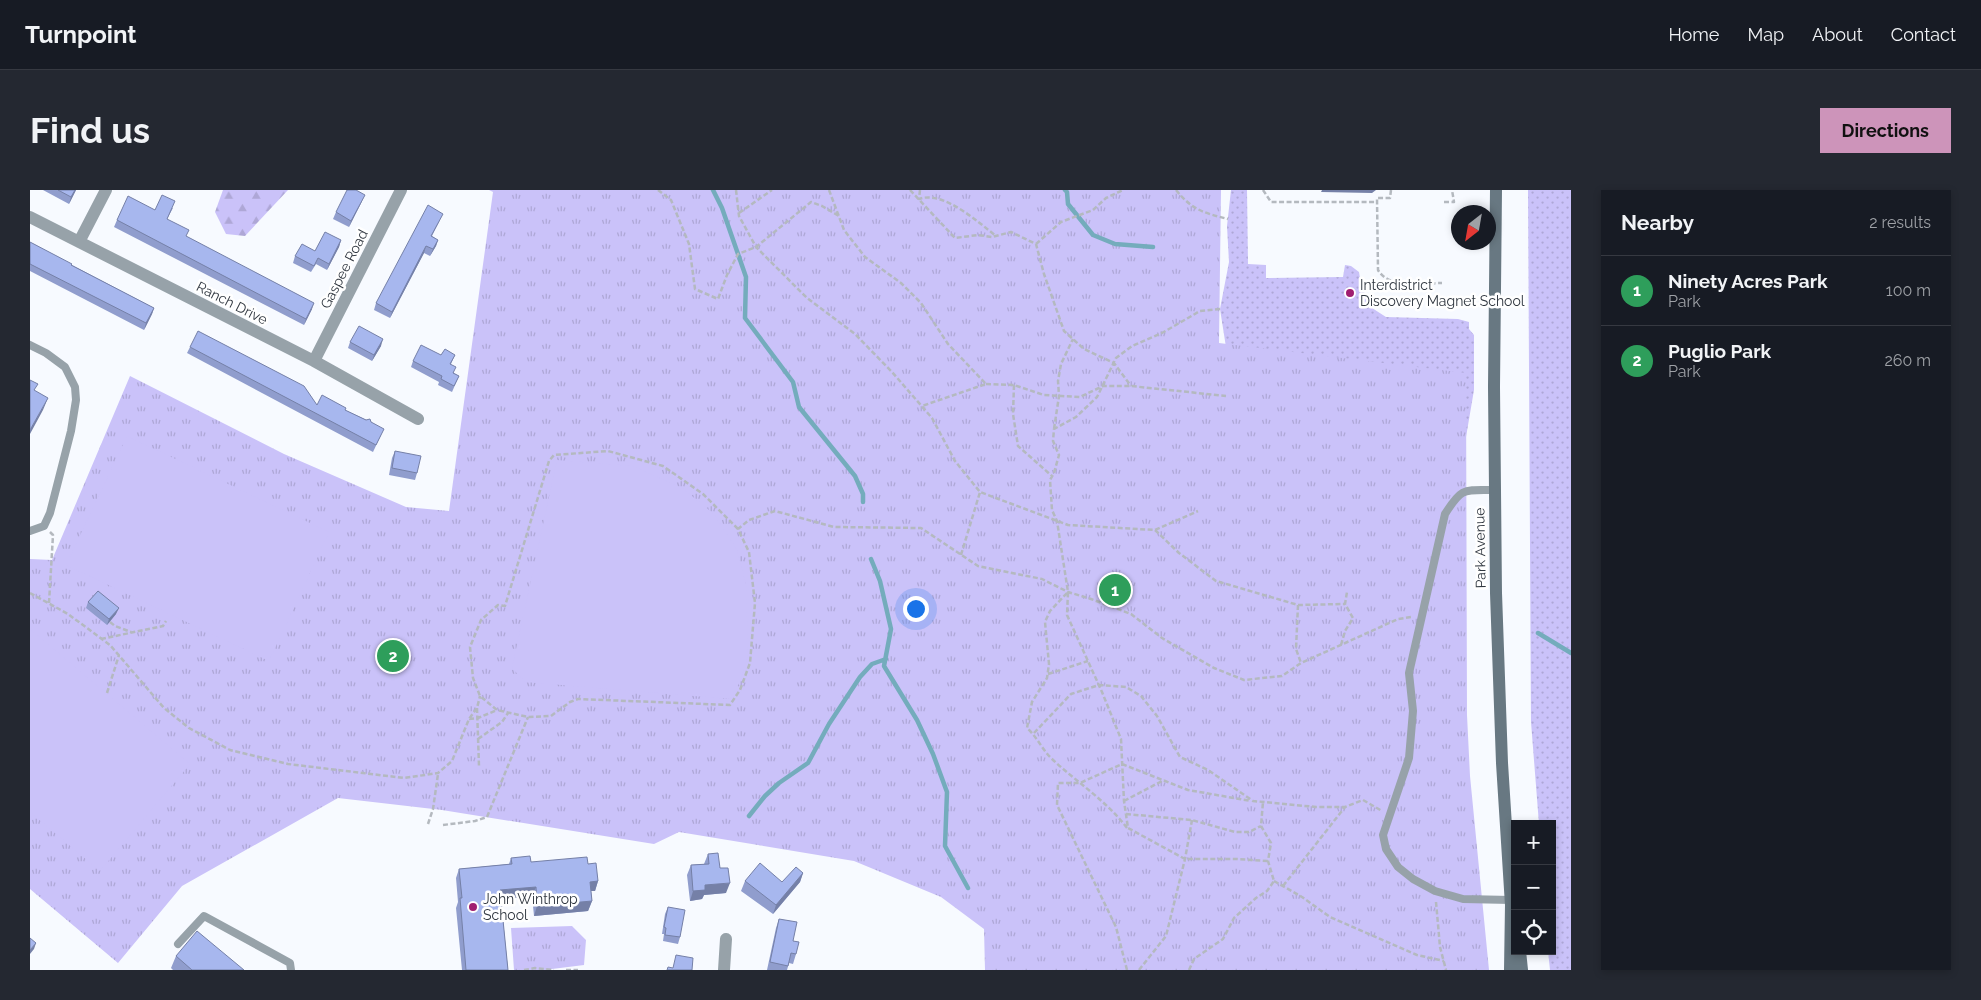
<!DOCTYPE html>
<html lang="en">
<head>
<meta charset="utf-8">
<style>
  body { margin:0; font-family:Raleway,sans-serif; background:#242831; color:#f1f3f6 }
  .controls { position:absolute; right:15px; bottom:15px; display:grid; overflow:hidden; border-radius:0px; box-shadow:0 2px 8px #0003 }
  .controls button { width:45px; height:45px; display:grid; place-items:center; padding:0; border:0; border-bottom:1px solid #363941; background:#171b24; color:#f1f3f6; font:25px sans-serif }
  .compass { position:absolute; left:1421px; top:15px; width:45px; height:45px; border-radius:50%; background:#171b24; box-shadow:0 2px 8px #0003; rotate:211deg }
  .you { position:absolute; left:885px; top:418px; width:18px; height:18px; margin:-12px; border:4px solid #fff; border-radius:50%; background:#1a73e8; box-shadow:0 0 0 8px #1a73e833 }
  .badge { display:grid; place-items:center; width:32px; height:32px; border-radius:50%; background:#cd94ba; color:#fff; font-size:16px; font-weight:700 }
  .pin { position:absolute; translate:-50% -50%; border:2px solid #fff; box-shadow:0 1px 5px #0006 }
  .list { margin:0; padding:0; list-style:none }
  h2 { display:flex; justify-content:space-between; align-items:center; height:65px; margin:0; padding:0 20px; font-size:21px }
  h2 small { font-size:16px; font-weight:400; color:#9ea1a6 }
  .list li { display:grid; grid-template-columns:32px 1fr auto; gap:15px; align-items:center; box-sizing:border-box; height:70px; padding:0 20px; border-top:1px solid #363941 }
  .list b { display:block; font-size:19px; white-space:nowrap }
  .list p { margin:0; font-size:16px; white-space:nowrap; color:#9ea1a6 }
  .list em { font-size:16px; font-style:normal; color:#9ea1a6 }
  .icon { flex:none; width:28px; height:28px; fill:none; stroke:currentColor; stroke-width:2; stroke-linecap:round; stroke-linejoin:round }
  .map { position:relative; flex:none; width:1541px; height:780px; overflow:hidden; border-radius:0px }
  header { display:flex; align-items:center; gap:30px; box-sizing:border-box; height:70px; padding:0 25px; background:#171b24; border-bottom:1px solid #363941 }
  header strong { font-size:24px }
  nav { display:flex; gap:28px; margin-inline-start:auto; font-size:18px }
  .intro { display:flex; align-items:center; justify-content:space-between; box-sizing:border-box; height:120px; padding:0 30px }
  h1 { margin:0; font-size:35px }
  .button { padding:12px 22px; border-radius:0px; background:#cd94ba; color:#111; font-size:18px; font-weight:700 }
  main { display:flex; gap:30px; padding:0 30px }
  aside { flex:1; background:#171b24; border-radius:0px; box-shadow:0 2px 8px #0003 }
  .map>svg:first-child { display:block }
</style>
</head>
<body>
<header>
<strong>Turnpoint</strong>
<nav><a>Home</a><a>Map</a><a>About</a><a>Contact</a></nav>
</header>
<div class="intro"><h1>Find us</h1><a class="button">Directions</a></div>
<main>
<div class="map">
<svg width="1541" height="780" viewBox="0 0 1541 780">
  <defs>
    <pattern id="grass-dots" width="8" height="8" patternUnits="userSpaceOnUse" patternTransform="scale(1.25)"><rect width="8" height="8" fill="#cac2f9"/><path d="M2 2h.1M6 6h.1" fill="none" stroke="#aea7d6" stroke-width="1.8" stroke-linecap="round"/></pattern>
    <pattern id="forest-firs" width="22" height="20" patternUnits="userSpaceOnUse" patternTransform="scale(1.25)"><rect width="22" height="20" fill="#cac2f9"/><path d="M5 1l3.5 6h-7zM16 11l3.5 6h-7z" fill="#aea7d6"/></pattern>
    <pattern id="park-tufts" width="24" height="20" patternUnits="userSpaceOnUse" patternTransform="scale(1.25)"><rect width="24" height="20" fill="#cac2f9"/><path d="M3 7l-1-3M5 7V3M7 7l1-3M15 17l-1-3M17 17v-4M19 17l1-3" fill="none" stroke="#aea7d6"/></pattern>
  </defs>
  <rect width="100%" height="100%" fill="#f7faff"/>
  <path fill="url(#grass-dots)" d="M 1201,0 L 1217,0 L 1218,74 L 1236,75 L 1236,88 L 1313,87 L 1315,75 L 1321,76 L 1329,82 L 1331,95 L 1342,118 L 1356,127 L 1428,129 L 1439,132 L 1439,139 L 1444,145 L 1444,200 L 1428,294 L 1198,170 L 1190,119 L 1199,72 L 1197,36 Z
    M 1498,0 L 1541,0 L 1541,780 L 1520,780 L 1518,761 L 1522,761 L 1522,634 L 1509,634 L 1501,532 Z"/>
  <path fill="url(#forest-firs)" d="M 193,0 L 258,0 L 215,46 L 196,44 L 185,22 Z"/>
  <path fill="url(#park-tufts)" d="M 459,0 L 1191,0 L 1189,153 L 1436,183 L 1437,525 L 1440,586 L 1459,780 L 955,780 L 954,739 L 911,707 L 824,671 L 649,642 L 624,654 L 412,620 L 308,608 L 152,696 L 88,773 L 0,699 L 0,369 L 22,370 L 100,186 L 254,264 L 376,317 L 419,321 L 463,2 Z
    M 542,736 L 556,750 L 554,775 L 514,780 L 484,780 L 481,738 Z"/>
  <path fill="#cac2f9" d="M 97,246 L 299,342 L 239,471 L 36,375 Z
    M 527,270 L 603,276 L 652,298 L 684,324 L 707,360 L 716,394 L 718,464 L 711,490 L 700,509 L 495,492 L 482,478 Z
    M 0,439 L 160,574 L 70,681 L 0,622 Z"/>
  <g fill="none" stroke-linecap="round" stroke-linejoin="round">
    <path stroke="#74acbc" stroke-width="4.5" d="M 683,0 L 692,18 L 716,87 L 715,128 L 763,192 L 769,217 L 825,286 L 833,304 L 833,312
      M 1035,0 L 1037,2 L 1038,14 L 1063,45 L 1085,54 L 1123,57
      M 841,369 L 850,391 L 861,439 L 854,476 L 887,530 L 903,564 L 917,602 L 915,656 L 938,698
      M 1508,443 L 1541,463
      M 719,626 L 735,606 L 749,593 L 778,573 L 799,534 L 830,487 L 842,474 L 856,469"/>
    <path stroke="#b4b9bf" stroke-width="2.5" stroke-dasharray="5 2.5" stroke-linecap="butt" d="M 628,0 L 641,10 L 659,54 L 665,99 L 688,109 L 697,85 L 708,64 L 726,57 L 781,12 L 792,16 L 809,26
      M 706,0 L 709,26 L 726,57 L 777,108 L 825,144 L 862,182 L 902,228 L 925,271 L 950,302 L 1038,335 L 1125,340 L 1168,321
      M 799,0 L 814,40 L 835,67 L 871,93 L 891,113 L 918,154 L 956,194 L 892,216
      M 880,0 L 925,48 L 948,45 L 962,47 L 981,42 L 1006,54 L 1014,84 L 1034,141 L 1054,159 L 1084,173 L 1101,196
      M 890,0 L 889,9 C 913,0 948,32 966,46
      M 1146,0 C 1162,20 1174,23 1198,29
      M 1233,0 L 1241,12 L 1347,12
      M 1361,0 L 1360,8 L 1347,8 L 1348,80 C 1360,100 1393,93 1412,93
      M 1414,12 L 1424,12 L 1422,0
      M 709,23 L 742,0
      M 1006,54 L 1031,32 L 1063,20 L 1076,8 L 1093,0
      M 1190,119 L 1170,121 L 1132,143 L 1102,156 L 1086,168 L 1067,207 L 1046,227 L 1024,239 L 1023,251 L 1029,265 L 1024,283 L 1020,290 L 1022,320 L 1027,331 L 1038,402 L 1037,425 L 1072,502 L 1091,549 L 1094,611 L 1098,638 L 1155,669 L 1206,669 L 1238,671
      M 956,194 L 984,195 L 1014,205 L 1050,207 L 1073,196 L 1101,196 L 1196,206
      M 984,195 L 983,224 L 988,256 L 1022,286
      M 1024,239 L 1029,206 L 1028,191 L 1031,174 L 1043,149
      M 708,339 L 673,304 L 633,276 L 578,261 L 524,265 L 519,271 L 475,416 L 468,415 L 451,430 L 440,457 L 443,488 L 450,506 L 467,520 L 498,527 L 521,526 L 540,512 L 548,509 L 700,515 L 710,500 L 720,473 L 725,413 L 719,362 L 708,339 L 719,330 L 745,321 L 804,337 L 891,338 L 948,376 L 1012,389 L 1038,402 L 1061,409 L 1101,424 L 1132,448 L 1184,478 L 1214,490 L 1252,486 L 1271,473 L 1368,429 L 1381,427
      M 1125,340 L 1149,363 L 1186,391 L 1268,415 L 1315,414
      M 931,365 L 950,302
      M 0,403 L 38,424 L 80,455 L 134,518 L 159,538 L 200,560 L 258,574 L 374,588 L 408,583 L 422,571 L 439,529 L 447,518 L 450,506
      M 1037,403 L 1020,421 L 1015,432 L 1019,474 L 1017,488 L 1002,512 L 997,538 C 1007,547 1012,559 1021,568 C 1046,592 1076,610 1097,638
      M 19,413 L 23,345 L 20,342
      M 1268,415 L 1266,459 L 1271,473
      M 80,432 L 85,436 L 101,442
      M 71,449 L 133,436 L 136,431
      M 1311,455 L 1315,441 L 1323,428 L 1315,414 L 1317,402
      M 1018,484 L 1058,471
      M 77,503 L 89,465
      M 447,518 L 449,576
      M 439,529 L 448,528 L 467,520
      M 1004,543 L 1041,504 L 1069,495 L 1096,497 L 1111,506 L 1127,526 L 1150,567 L 1178,580 L 1223,611 L 1286,617 L 1315,617 L 1333,610 L 1352,621
      M 448,549 L 472,532 L 478,523
      M 1094,611 L 1134,590
      M 1096,624 L 1162,630 L 1205,642 L 1219,642 L 1231,636
      M 398,634 L 403,619 L 408,584
      M 413,635 L 445,631 L 457,627 L 498,527
      M 1244,691 L 1272,707 L 1300,727 L 1387,765 L 1414,771
      M 1253,696 L 1315,617
      M 1406,712 L 1410,757 L 1416,780
      M 494,780 L 505,778 L 524,780
      M 536,780 L 548,780
      M 1097,780 L 1086,737 L 1027,615 L 1028,593 L 1050,593 L 1092,574 L 1158,600 L 1221,611
      M 1109,780 L 1136,746 L 1155,669 L 1162,630
      M 1159,780 L 1164,769 L 1193,749 L 1204,728 L 1226,708 L 1237,701 L 1244,691 L 1238,671 L 1241,653 L 1231,636 L 1233,612"/>
    <path stroke="#97a2a9" stroke-width="8" d="M 0,155 L 16,163 L 35,177 L 45,197 L 46,210 L 41,241 L 20,323 L 14,336 L 0,341
      M 1464,300 C 1434,300 1432,297 1415,324 L 1379,483 L 1383,521 L 1379,568 L 1353,645 L 1356,659 L 1368,677 L 1383,689 L 1405,701 L 1433,709 L 1481,710
      M 148,754 L 174,726 L 260,773 L 261,780"/>
    <path stroke="#97a2a9" stroke-width="12" d="M 0,27 L 284,171 L 388,229
      M 49,52 L 76,0
      M 284,171 L 371,0
      M 694,780 L 696,749"/>
    <path stroke="#687882" stroke-width="12" d="M 1466,0 L 1464,197 L 1466,403 L 1472,573 L 1481,715 L 1480,780
      M 1490,761 L 1492,780"/>
  </g>
  <path fill="#909dcd" d="M 13,0 L 46,0 L 39,14 Z
    M 332,11 L 319,37 L 303,29 L 306,22 Z
    M 143,18 L 137,29 L 157,47 L 282,119 L 274,135 L 84,37 L 87,30 L 125,20 Z
    M 410,30 L 402,46 L 408,50 L 406,56 L 400,66 L 394,63 L 360,128 L 344,120 L 346,113 Z
    M 311,50 L 309,57 L 297,80 L 286,74 L 281,82 L 263,73 L 265,66 L 285,61 Z
    M 0,52 L 42,75 L 124,118 L 122,124 L 114,140 L 0,81 Z
    M 320,152 L 351,156 L 342,171 L 318,158 Z
    M 160,157 L 287,215 L 315,220 L 341,232 L 351,245 L 343,262 L 157,163 Z
    M 411,165 L 425,165 L 421,174 L 424,183 L 429,186 L 422,202 L 408,195 L 409,192 L 381,177 L 383,171 Z
    M 365,261 L 387,283 L 385,290 L 359,285 L 362,268 Z
    M 58,412 L 86,424 L 77,435 L 56,418 Z
    M 678,664 L 690,678 L 696,703 L 674,705 L 672,709 L 660,711 L 657,685 L 661,675 L 674,674 Z
    M 481,668 L 501,672 L 558,674 L 568,691 L 565,701 L 561,701 L 562,711 L 558,721 L 504,726 L 502,706 L 471,709 L 478,780 L 432,780 L 426,718 L 428,712 L 426,688 L 429,679 L 479,674 Z
    M 773,683 L 770,692 L 743,724 L 711,701 L 715,691 L 752,692 Z
    M 638,717 L 650,747 L 648,754 L 633,751 L 634,744 L 632,744 L 635,724 Z
    M 749,729 L 763,751 L 766,764 L 763,774 L 759,773 L 757,780 L 737,780 L 746,738 Z
    M 146,766 L 214,780 L 143,780 L 141,778 Z"/>
  <path fill="#7580a7" d="M 45,0 L 46,0 L 39,14 L 41,7 Z
    M 1292,0 L 1346,0 L 1342,3 L 1291,2 Z
    M 335,5 L 319,37 L 321,31 Z
    M 311,50 L 309,57 L 297,80 L 299,74 Z
    M 408,50 L 406,56 L 400,66 L 403,59 Z
    M 396,56 L 394,63 L 360,128 L 362,122 Z
    M 284,113 L 282,119 L 274,135 L 276,129 Z
    M 124,118 L 122,124 L 114,140 L 116,133 Z
    M 353,149 L 351,156 L 342,171 L 344,165 Z
    M 18,208 L 13,220 L 0,244 L 0,240 Z
    M 89,418 L 86,424 L 77,435 L 79,429 Z
    M 773,683 L 770,692 L 743,724 L 746,715 Z
    M 568,691 L 565,701 L 556,701 L 560,692 Z
    M 700,693 L 696,703 L 674,705 L 672,709 L 660,711 L 663,701 L 675,695 Z
    M 506,697 L 502,706 L 467,710 L 470,700 Z
    M 562,711 L 558,721 L 504,726 L 507,716 Z
    M 6,753 L 4,759 L 0,764 L 0,760 Z"/>
  <path fill="#a7b7ee" stroke="#7580a7" d="M 28,0 L 45,0 L 41,7 Z
    M 317,0 L 326,0 L 335,5 L 321,31 L 306,22 Z
    M 132,5 L 145,11 L 137,29 L 159,40 L 156,46 L 284,113 L 276,129 L 87,30 L 98,6 L 125,20 Z
    M 398,15 L 413,24 L 401,46 L 408,50 L 403,59 L 396,56 L 362,122 L 346,113 Z
    M 295,42 L 311,50 L 299,74 L 288,68 L 284,76 L 265,66 L 272,54 L 285,61 Z
    M 0,52 L 42,74 L 41,75 L 124,118 L 116,133 L 0,74 Z
    M 329,136 L 353,149 L 344,165 L 320,152 Z
    M 168,141 L 274,196 L 287,215 L 292,205 L 316,218 L 315,220 L 336,230 L 340,229 L 341,232 L 354,239 L 346,255 L 160,157 Z
    M 391,155 L 411,165 L 415,159 L 425,165 L 420,174 L 426,177 L 423,183 L 429,186 L 424,196 L 411,189 L 412,186 L 383,171 Z
    M 0,190 L 8,194 L 4,200 L 18,208 L 0,240 Z
    M 365,261 L 391,266 L 387,283 L 362,278 Z
    M 68,401 L 89,418 L 79,429 L 58,412 Z
    M 688,663 L 690,678 L 698,678 L 700,693 L 675,695 L 675,700 L 663,701 L 661,675 L 679,674 L 678,664 Z
    M 500,666 L 501,672 L 557,667 L 558,674 L 566,673 L 568,691 L 560,692 L 562,711 L 507,716 L 506,697 L 470,700 L 478,780 L 436,780 L 430,708 L 432,708 L 429,679 L 482,674 L 481,668 Z
    M 730,673 L 752,692 L 766,677 L 773,683 L 746,715 L 715,691 Z
    M 638,717 L 655,720 L 650,747 L 635,745 L 636,738 L 634,737 Z
    M 749,729 L 767,732 L 763,751 L 769,752 L 766,764 L 761,763 L 758,776 L 740,772 Z
    M 167,741 L 214,780 L 162,780 L 146,766 Z
    M 0,748 L 6,753 L 0,760 Z
    M 646,765 L 663,768 L 662,780 L 637,780 L 638,777 L 643,778 Z"/>
  <g fill="#a01f70" stroke="#fff" stroke-width="2">
    <circle cx="1320" cy="103" r="5"/>
    <circle cx="443" cy="717" r="5"/>
  </g>
  <g text-anchor="middle" stroke-width="5" stroke-linejoin="round" paint-order="stroke">
    <g font-size="14" fill="#2f363f" stroke="#fff">
      <text transform="translate(314 79) rotate(-63)" y="5">Gaspee Road</text>
      <text transform="translate(202 113) rotate(27)" y="5">Ranch Drive</text>
      <text transform="translate(1450 358) rotate(-91)" y="5">Park Avenue</text>
    </g>
    <g font-size="14" fill="#2f363f" stroke="#fff" text-anchor="start">
      <text x="1330" y="100">Interdistrict<tspan x="1330" dy="16">Discovery Magnet School</tspan></text>
      <text x="453" y="714">John Winthrop<tspan x="453" dy="16">School</tspan></text>
    </g>
  </g>
</svg>
<div class="controls">
<button>+</button>
<button>−</button>
<button><svg class="icon" aria-label="locate" viewBox="0 0 24 24"><circle cx="12" cy="12" r="6"/><path d="M12 2v4M12 18v4M2 12h4M18 12h4"/></svg></button>
</div>
<svg class="compass" viewBox="-18 -18 36 36"><path d="M0-13l5 13h-10z" fill="#e53935"/><path d="M0 13l5-13h-10z" fill="#9ea1a6"/></svg>
<div class="you"></div>
<div class="pin badge" style="left:1085px;top:400px;background:#2e9e5b">1</div>
<div class="pin badge" style="left:363px;top:466px;background:#2e9e5b">2</div>
</div>
<aside>
<h2>Nearby<small>2 results</small></h2>
<ul class="list">
<li><span class="badge" style="background:#2e9e5b">1</span><div><b>Ninety Acres Park</b><p>Park</p></div><em>100 m</em></li>
<li><span class="badge" style="background:#2e9e5b">2</span><div><b>Puglio Park</b><p>Park</p></div><em>260 m</em></li>
</ul>
</aside>
</main>
</body>
</html>
